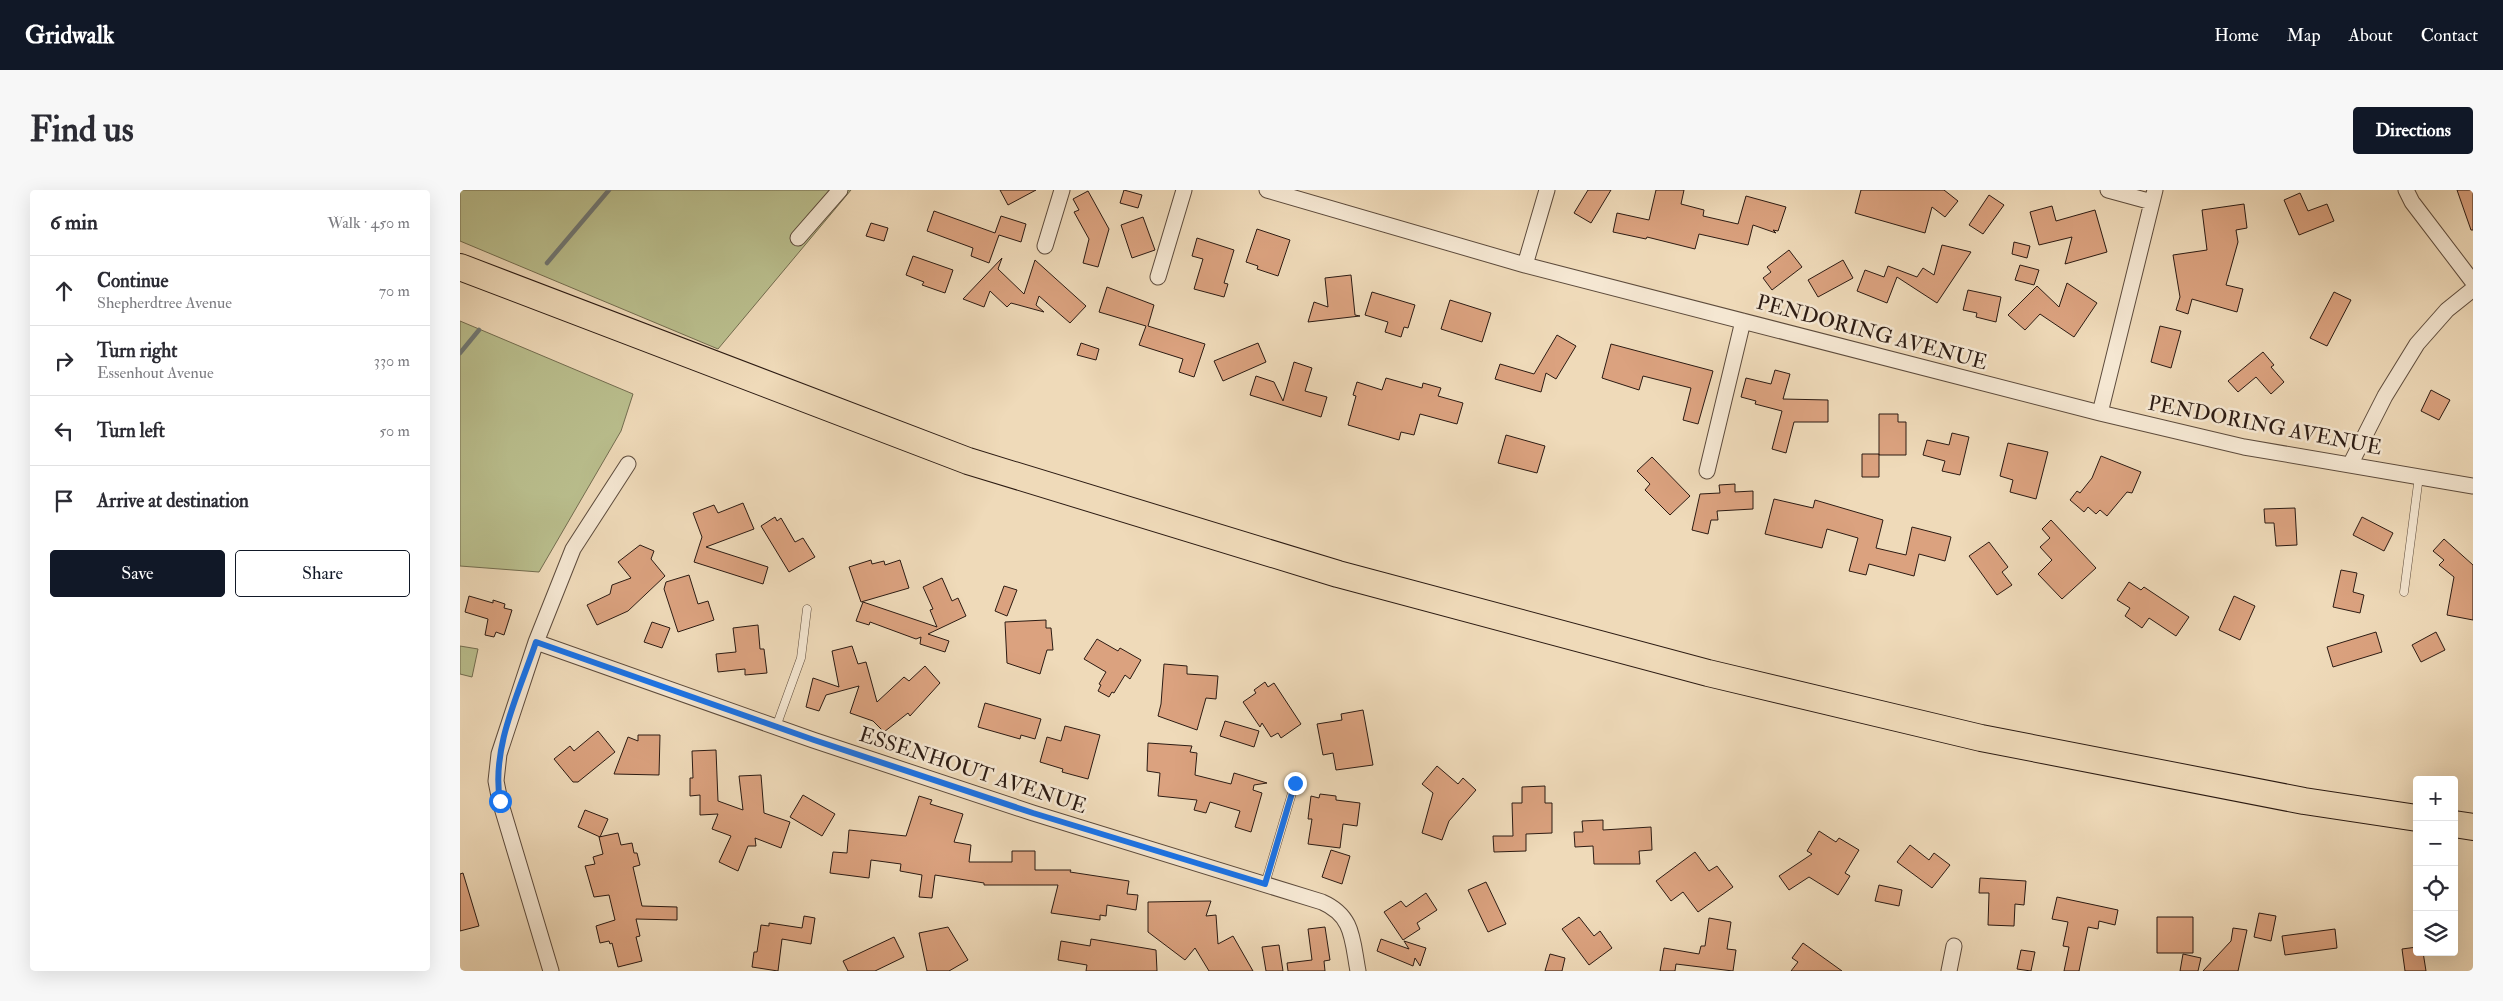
<!DOCTYPE html>
<html lang="en">
<head>
<meta charset="utf-8">
<style>
  body { margin:0; font-family:"IM FELL Double Pica",serif; background:#f7f7f7; color:#2b2b33 }
  .controls { position:absolute; right:15px; bottom:15px; display:grid; overflow:hidden; border-radius:5px; box-shadow:0 5px 20px #0002 }
  .controls button { width:45px; height:45px; display:grid; place-items:center; padding:0; border:0; border-bottom:1px solid #e1e1e2; background:#fff; color:#2b2b33; font:25px sans-serif }
  .stop { position:absolute; width:15px; height:15px; margin:-11px; border:4px solid #1a73e8; border-radius:50%; background:#fff }
  .stop.end { background:#1a73e8; border-color:#fff; box-shadow:0 1px 5px #0008 }
  .list { margin:0; padding:0; list-style:none }
  h2 { display:flex; justify-content:space-between; align-items:center; height:65px; margin:0; padding:0 20px; font-size:21px }
  h2 small { font-size:16px; font-weight:400; color:#7c7c81 }
  .list li { display:grid; grid-template-columns:32px 1fr auto; gap:15px; align-items:center; box-sizing:border-box; height:70px; padding:0 20px; border-top:1px solid #e1e1e2 }
  .list b { display:block; font-size:19px; white-space:nowrap }
  .list p { margin:0; font-size:16px; white-space:nowrap; color:#7c7c81 }
  .list em { font-size:16px; font-style:normal; color:#7c7c81 }
  .actions { display:flex; gap:10px; padding:15px 20px }
  .actions a { flex:1; padding:11px 0; border:1px solid #111827; border-radius:5px; text-align:center; font-size:18px; color:#111827 }
  .actions .main { background:#111827; color:#fff }
  .icon { flex:none; width:28px; height:28px; fill:none; stroke:currentColor; stroke-width:2; stroke-linecap:round; stroke-linejoin:round }
  .map { position:relative; flex:none; width:2013px; height:781px; overflow:hidden; border-radius:5px }
  header { display:flex; align-items:center; gap:30px; box-sizing:border-box; height:70px; padding:0 25px; background:#111827; color:#fff }
  header strong { font-size:24px }
  nav { display:flex; gap:28px; margin-inline-start:auto; font-size:18px }
  .intro { display:flex; align-items:center; justify-content:space-between; box-sizing:border-box; height:120px; padding:0 30px }
  h1 { margin:0; font-size:35px }
  .button { padding:12px 22px; border-radius:5px; background:#111827; color:#fff; font-size:18px; font-weight:700 }
  main { display:flex; gap:30px; padding:0 30px }
  aside { flex:1; background:#fff; border-radius:5px; box-shadow:0 5px 20px #0002 }
  .map>svg:first-child { display:block }
</style>
</head>
<body>
<header>
<strong>Gridwalk</strong>
<nav><a>Home</a><a>Map</a><a>About</a><a>Contact</a></nav>
</header>
<div class="intro"><h1>Find us</h1><a class="button">Directions</a></div>
<main>
<aside>
<h2>6 min<small>Walk · 450 m</small></h2>
<ul class="list">
<li><svg class="icon" aria-label="ahead" viewBox="0 0 24 24"><path d="M12 20V5M6 11l6-6 6 6"/></svg><div><b>Continue</b><p>Shepherdtree Avenue</p></div><em>70 m</em></li>
<li><svg class="icon" aria-label="right" viewBox="0 0 24 24"><path d="M7 20v-9h11M14 6l5 5-5 5"/></svg><div><b>Turn right</b><p>Essenhout Avenue</p></div><em>330 m</em></li>
<li><svg class="icon" aria-label="left" viewBox="0 0 24 24"><path d="M17 20v-9H6M10 6l-5 5 5 5"/></svg><div><b>Turn left</b></div><em>50 m</em></li>
<li><svg class="icon" aria-label="arrive" viewBox="0 0 24 24"><path d="M6 21V4h12l-3 4 3 4H6"/></svg><div><b>Arrive at destination</b></div></li>
</ul>
<div class="actions"><a class="main">Save</a><a>Share</a></div>
</aside>
<div class="map">
<svg width="2013" height="781" viewBox="0 0 2013 781">
  <rect width="100%" height="100%" fill="#efdab9"/>
  <filter id="stains"><feTurbulence type="fractalNoise" baseFrequency=".004" numOctaves="4"/><feColorMatrix values="0 0 0 0 .2 0 0 0 0 .09 0 0 0 0 .02 0 0 0 .5 -.17"/></filter>
  <radialGradient id="worn" r=".72"><stop offset=".6" stop-color="#630" stop-opacity="0"/><stop offset="1" stop-color="#630" stop-opacity=".3"/></radialGradient>
  <path fill="#babf8e" stroke="#736d50" d="M 0,0 L 391,0 L 258,159 L 0,51 Z
    M 0,131 L 173,204 L 161,241 L 79,382 L 0,376 Z
    M 0,456 L 18,459 L 12,487 L 0,484 Z"/>
  <g fill="none" stroke-linecap="round" stroke-linejoin="round">
    <path stroke="#707976" stroke-width="4.5" d="M 87,73 L 149,0
      M 0,163 L 19,140"/>
  </g>
  <path fill="#dba27f" stroke="#2c1b13" d="M 540,0 L 576,0 L 548,15 Z
    M 664,0 L 682,5 L 678,18 L 660,13 Z
    M 1128,0 L 1151,0 L 1131,33 L 1114,23 Z
    M 1196,0 L 1224,0 L 1221,14 L 1244,20 L 1243,26 L 1278,34 L 1286,6 L 1326,17 L 1318,41 L 1313,40 L 1316,43 L 1293,35 L 1288,55 L 1239,44 L 1235,59 L 1187,47 L 1186,49 L 1153,42 L 1157,23 L 1189,30 Z
    M 1401,0 L 1484,0 L 1498,11 L 1485,27 L 1472,17 L 1465,43 L 1395,23 Z
    M 1997,0 L 2013,0 L 2013,40 L 2011,40 Z
    M 628,1 L 649,39 L 638,77 L 623,73 L 629,49 L 614,22 L 619,20 L 613,9 Z
    M 1840,3 L 1848,21 L 1867,14 L 1874,31 L 1839,45 L 1824,10 Z
    M 1529,5 L 1544,15 L 1523,44 L 1509,35 Z
    M 1784,14 L 1787,38 L 1776,40 L 1778,52 L 1766,95 L 1783,99 L 1777,122 L 1732,109 L 1728,124 L 1716,120 L 1720,107 L 1713,65 L 1747,60 L 1742,20 Z
    M 1592,16 L 1596,31 L 1635,20 L 1647,62 L 1605,74 L 1612,47 L 1579,55 L 1570,22 Z
    M 474,21 L 535,43 L 541,26 L 566,34 L 561,52 L 539,45 L 529,73 L 511,66 L 513,58 L 467,41 Z
    M 683,27 L 695,60 L 672,68 L 661,35 Z
    M 411,33 L 428,38 L 424,51 L 406,46 Z
    M 797,39 L 830,50 L 818,86 L 797,79 L 798,76 L 786,72 Z
    M 737,48 L 774,60 L 764,93 L 768,94 L 764,107 L 734,99 L 743,69 L 732,66 Z
    M 1554,52 L 1570,56 L 1567,68 L 1552,64 Z
    M 1482,55 L 1511,62 L 1477,113 L 1437,87 L 1427,113 L 1397,101 L 1405,80 L 1424,87 L 1428,76 L 1457,87 L 1463,78 L 1474,85 Z
    M 1329,60 L 1342,77 L 1312,100 L 1303,88 L 1311,82 L 1307,77 Z
    M 453,66 L 493,80 L 485,103 L 462,95 L 464,92 L 446,85 Z
    M 542,68 L 538,79 L 564,104 L 575,70 L 626,116 L 610,133 L 579,106 L 576,115 L 584,122 L 551,113 L 547,117 L 530,101 L 524,117 L 503,109 Z
    M 1383,70 L 1393,88 L 1358,107 L 1348,90 Z
    M 1560,75 L 1579,80 L 1574,95 L 1555,90 Z
    M 891,85 L 895,125 L 900,126 L 848,132 L 854,112 L 868,117 L 865,88 Z
    M 1607,93 L 1637,113 L 1614,147 L 1580,124 L 1565,140 L 1548,125 L 1577,96 L 1599,117 Z
    M 647,97 L 694,115 L 688,136 L 745,154 L 734,187 L 719,182 L 723,169 L 679,155 L 686,136 L 639,122 Z
    M 1508,100 L 1541,107 L 1536,132 L 1516,127 L 1517,123 L 1503,120 Z
    M 912,102 L 955,115 L 948,138 L 944,137 L 941,147 L 925,142 L 928,132 L 905,125 Z
    M 1874,102 L 1891,110 L 1867,156 L 1850,148 Z
    M 990,110 L 1031,123 L 1022,152 L 981,139 Z
    M 1700,136 L 1721,141 L 1711,178 L 1691,172 Z
    M 1097,145 L 1116,156 L 1096,189 L 1086,183 L 1081,202 L 1035,189 L 1040,174 L 1074,184 Z
    M 621,153 L 639,159 L 636,170 L 617,165 Z
    M 798,153 L 806,172 L 763,191 L 754,171 Z
    M 1151,154 L 1253,181 L 1238,234 L 1223,230 L 1231,198 L 1183,186 L 1179,200 L 1142,188 Z
    M 1803,162 L 1814,175 L 1811,177 L 1824,192 L 1811,204 L 1796,187 L 1778,202 L 1768,191 Z
    M 834,172 L 852,178 L 845,201 L 867,207 L 861,227 L 790,205 L 796,186 L 814,192 L 823,211 Z
    M 1315,180 L 1330,184 L 1323,209 L 1368,210 L 1368,232 L 1334,232 L 1326,263 L 1312,259 L 1322,221 L 1295,214 L 1296,211 L 1281,207 L 1286,188 L 1311,194 Z
    M 926,188 L 962,198 L 963,193 L 981,198 L 978,206 L 1003,213 L 997,234 L 960,224 L 954,245 L 941,242 L 939,250 L 888,235 L 896,206 L 893,205 L 897,192 L 922,200 Z
    M 1971,200 L 1990,210 L 1979,230 L 1961,221 Z
    M 1419,224 L 1438,224 L 1438,232 L 1446,232 L 1446,265 L 1419,265 Z
    M 1492,243 L 1509,247 L 1500,285 L 1482,281 L 1485,271 L 1463,265 L 1467,250 L 1489,255 Z
    M 1046,245 L 1085,256 L 1077,283 L 1038,273 Z
    M 1548,253 L 1588,262 L 1576,309 L 1550,302 L 1553,290 L 1540,286 Z
    M 1402,264 L 1419,264 L 1419,287 L 1402,287 Z
    M 1641,266 L 1681,282 L 1672,303 L 1667,302 L 1647,326 L 1640,320 L 1636,324 L 1628,317 L 1624,322 L 1610,310 L 1617,301 L 1620,303 L 1632,288 Z
    M 1192,267 L 1230,306 L 1210,325 L 1185,300 L 1190,294 L 1177,281 Z
    M 1275,294 L 1275,302 L 1293,301 L 1293,319 L 1257,321 L 1258,330 L 1251,330 L 1248,344 L 1232,340 L 1240,304 L 1260,303 L 1259,295 Z
    M 1314,309 L 1353,318 L 1355,310 L 1423,330 L 1416,358 L 1446,365 L 1452,337 L 1491,347 L 1485,371 L 1459,364 L 1454,386 L 1409,374 L 1406,385 L 1389,381 L 1398,348 L 1367,339 L 1362,358 L 1305,344 Z
    M 283,313 L 294,339 L 246,357 L 308,377 L 303,394 L 234,372 L 242,347 L 233,323 L 254,315 L 258,323 Z
    M 1835,318 L 1837,355 L 1816,356 L 1814,333 L 1805,333 L 1804,319 Z
    M 315,327 L 317,331 L 321,328 L 335,352 L 343,348 L 355,367 L 329,382 L 301,336 Z
    M 1902,327 L 1933,343 L 1924,361 L 1893,345 Z
    M 1591,330 L 1636,378 L 1602,409 L 1578,384 L 1592,370 L 1580,357 L 1590,348 L 1582,339 Z
    M 1984,349 L 2013,375 L 2013,430 L 1987,425 L 1994,387 L 1979,375 L 1984,370 L 1973,361 Z
    M 1529,352 L 1548,377 L 1542,382 L 1552,395 L 1537,405 L 1509,366 Z
    M 180,355 L 194,361 L 191,369 L 205,386 L 168,421 L 137,435 L 127,415 L 150,404 L 152,395 L 171,388 L 158,372 Z
    M 411,370 L 412,374 L 424,371 L 425,375 L 440,370 L 449,398 L 401,412 L 389,377 Z
    M 1881,380 L 1897,383 L 1893,402 L 1904,405 L 1900,423 L 1873,417 Z
    M 229,385 L 238,414 L 248,411 L 254,430 L 218,442 L 204,399 L 206,392 Z
    M 482,388 L 492,411 L 498,408 L 506,426 L 468,444 L 489,451 L 485,462 L 460,454 L 461,447 L 456,449 L 410,432 L 409,435 L 396,431 L 403,412 L 477,437 L 470,420 L 473,419 L 463,397 Z
    M 1669,392 L 1681,400 L 1684,397 L 1729,427 L 1716,446 L 1689,428 L 1682,438 L 1665,426 L 1670,418 L 1657,410 Z
    M 544,396 L 557,400 L 547,426 L 535,421 Z
    M 9,406 L 33,413 L 33,410 L 45,414 L 44,418 L 52,420 L 44,445 L 36,442 L 34,447 L 25,445 L 28,429 L 5,422 Z
    M 1774,406 L 1795,416 L 1780,450 L 1759,440 Z
    M 586,430 L 586,438 L 591,438 L 593,460 L 587,460 L 580,484 L 547,473 L 545,432 Z
    M 192,432 L 210,438 L 202,458 L 184,452 Z
    M 298,435 L 300,459 L 304,459 L 307,483 L 285,485 L 285,479 L 258,482 L 256,464 L 276,462 L 273,438 Z
    M 1916,442 L 1922,462 L 1873,477 L 1867,457 Z
    M 1976,442 L 1985,460 L 1961,472 L 1952,455 Z
    M 637,449 L 658,461 L 660,458 L 681,470 L 670,489 L 665,485 L 654,503 L 652,502 L 649,507 L 638,501 L 641,495 L 639,494 L 646,482 L 624,469 Z
    M 392,456 L 398,474 L 406,472 L 417,512 L 444,487 L 449,491 L 465,476 L 480,493 L 450,526 L 448,523 L 424,542 L 413,531 L 390,523 L 399,496 L 366,505 L 359,521 L 346,517 L 353,488 L 379,497 L 372,461 Z
    M 704,474 L 727,476 L 727,484 L 758,486 L 756,509 L 746,508 L 737,540 L 698,526 L 701,514 Z
    M 805,492 L 808,497 L 814,493 L 841,534 L 821,548 L 818,543 L 811,547 L 802,533 L 800,537 L 783,512 L 796,503 L 794,500 Z
    M 525,513 L 581,529 L 575,549 L 561,545 L 560,549 L 518,537 Z
    M 903,520 L 913,575 L 876,580 L 873,563 L 863,565 L 857,534 L 882,530 L 881,524 Z
    M 765,531 L 799,541 L 794,557 L 760,546 Z
    M 605,536 L 640,545 L 628,589 L 602,582 L 603,579 L 580,572 L 587,547 L 601,551 Z
    M 138,541 L 155,562 L 118,592 L 113,592 L 94,569 L 110,556 L 114,561 Z
    M 178,545 L 200,545 L 199,585 L 154,584 L 168,547 L 178,551 Z
    M 688,553 L 732,556 L 730,562 L 737,563 L 735,585 L 771,594 L 774,583 L 807,593 L 794,595 L 793,600 L 802,603 L 791,642 L 775,637 L 780,621 L 750,612 L 746,623 L 734,620 L 737,610 L 698,606 L 700,583 L 687,581 Z
    M 256,560 L 258,611 L 283,620 L 279,586 L 301,585 L 304,623 L 330,632 L 321,658 L 295,648 L 296,656 L 288,656 L 278,681 L 259,672 L 271,646 L 252,639 L 258,624 L 240,625 L 240,605 L 230,606 L 230,588 L 233,588 L 232,561 Z
    M 977,576 L 998,594 L 1003,588 L 1016,600 L 989,631 L 982,650 L 962,643 L 973,603 L 962,594 Z
    M 1085,596 L 1085,613 L 1092,613 L 1092,643 L 1066,644 L 1066,661 L 1034,662 L 1033,646 L 1053,646 L 1052,613 L 1062,613 L 1062,597 Z
    M 860,604 L 876,606 L 876,610 L 900,613 L 897,636 L 883,634 L 880,658 L 848,654 L 852,629 L 848,629 L 851,606 L 859,608 Z
    M 343,605 L 375,624 L 362,646 L 330,627 Z
    M 459,606 L 472,610 L 470,614 L 503,624 L 494,652 L 511,655 L 509,672 L 552,672 L 552,661 L 575,661 L 575,680 L 611,680 L 610,682 L 669,691 L 667,704 L 678,705 L 676,720 L 647,715 L 646,726 L 640,725 L 640,730 L 591,723 L 598,695 L 524,695 L 524,693 L 475,685 L 472,708 L 459,707 L 462,685 L 440,681 L 441,674 L 411,670 L 409,688 L 370,683 L 373,662 L 387,663 L 389,640 L 446,646 Z
    M 125,620 L 148,629 L 140,647 L 118,637 Z
    M 1143,630 L 1143,640 L 1191,637 L 1192,660 L 1179,661 L 1180,674 L 1134,674 L 1133,656 L 1115,657 L 1114,642 L 1123,642 L 1122,631 Z
    M 1359,641 L 1376,652 L 1379,648 L 1399,660 L 1385,683 L 1390,686 L 1378,705 L 1349,687 L 1329,700 L 1319,686 L 1352,664 L 1347,661 Z
    M 158,643 L 161,655 L 172,653 L 174,663 L 177,663 L 180,675 L 173,677 L 182,716 L 217,717 L 217,730 L 176,729 L 180,746 L 176,747 L 182,771 L 158,777 L 152,753 L 150,754 L 149,751 L 140,753 L 136,736 L 155,730 L 149,705 L 134,707 L 125,676 L 135,674 L 133,667 L 143,664 L 139,647 Z
    M 1450,655 L 1469,670 L 1474,663 L 1490,675 L 1472,698 L 1437,672 Z
    M 871,660 L 890,666 L 882,694 L 862,687 Z
    M 1235,662 L 1249,681 L 1257,676 L 1273,697 L 1238,722 L 1223,702 L 1211,711 L 1196,691 Z
    M 3,683 L 19,736 L 0,741 L 0,684 Z
    M 1520,688 L 1566,691 L 1564,715 L 1555,714 L 1554,736 L 1528,735 L 1529,703 L 1519,703 Z
    M 1026,692 L 1046,734 L 1028,742 L 1008,700 Z
    M 1419,695 L 1442,700 L 1439,716 L 1415,711 Z
    M 966,703 L 977,720 L 957,733 L 960,739 L 943,750 L 924,722 L 941,711 L 946,717 Z
    M 1597,707 L 1658,720 L 1655,735 L 1639,731 L 1638,739 L 1628,737 L 1619,781 L 1604,781 L 1609,757 L 1603,756 L 1608,732 L 1592,729 Z
    M 751,711 L 746,726 L 756,725 L 758,754 L 773,746 L 793,781 L 749,781 L 735,758 L 725,770 L 688,742 L 688,712 Z
    M 1799,723 L 1816,726 L 1811,751 L 1794,747 Z
    M 344,726 L 355,728 L 351,754 L 322,749 L 318,781 L 292,777 L 294,762 L 297,762 L 301,735 L 309,736 L 309,733 L 342,738 Z
    M 1119,727 L 1134,746 L 1140,741 L 1152,758 L 1129,775 L 1102,739 Z
    M 1697,727 L 1733,727 L 1733,763 L 1697,763 Z
    M 1249,728 L 1271,732 L 1267,759 L 1276,760 L 1273,781 L 1216,774 L 1215,781 L 1200,781 L 1204,758 L 1239,764 L 1241,756 L 1245,756 Z
    M 488,737 L 508,770 L 489,781 L 467,781 L 459,743 Z
    M 865,737 L 870,770 L 864,771 L 865,781 L 828,781 L 827,773 L 852,770 L 848,739 Z
    M 1773,738 L 1787,740 L 1778,781 L 1743,781 L 1771,751 Z
    M 1875,739 L 1877,758 L 1825,765 L 1822,746 Z
    M 434,747 L 444,767 L 415,781 L 388,781 L 383,771 Z
    M 631,749 L 696,760 L 697,781 L 626,781 L 627,775 L 598,770 L 601,751 L 630,756 Z
    M 921,749 L 949,759 L 944,751 L 966,758 L 960,776 L 955,768 L 953,776 L 917,761 Z
    M 1343,753 L 1382,781 L 1331,781 L 1338,772 L 1332,768 Z
    M 819,755 L 823,781 L 806,781 L 802,757 Z
    M 1957,757 L 1957,762 L 1963,762 L 1966,781 L 1945,781 L 1942,759 Z
    M 1561,760 L 1575,762 L 1571,781 L 1557,779 Z
    M 1090,764 L 1105,768 L 1102,781 L 1085,781 Z
    M 1723,764 L 1741,768 L 1738,781 L 1720,781 Z"/>
  <g fill="none" stroke-linecap="round" stroke-linejoin="round">
    <defs>
      <path id="lane" d="M 1944,402 L 1959,286
        M 316,537 L 341,468 L 347,419
        M 805,694 L 835,593"/>
      <path id="street" d="M 807,0 L 1065,75 L 1640,223 L 1784,257 L 2013,296
        M 1648,0 L 1692,12
        M 1946,0 L 1952,12 L 2013,92
        M 338,48 L 380,0
        M 585,56 L 602,0
        M 1065,75 L 1087,0
        M 698,87 L 724,0
        M 1640,223 L 1695,0
        M 1891,273 L 1925,206 L 1957,154 L 1987,120 L 2013,99
        M 1247,281 L 1283,131
        M 76,452 L 353,550 L 573,623 L 862,712 C 894,726 892,750 898,781
        M 91,781 L 40,611 L 36,591 L 39,564 L 76,452 L 113,359 L 168,274
        M 1489,781 L 1494,756"/>
      <path id="highway" d="M 0,77 L 508,271 L 878,384 L 1248,483 L 1521,548 L 1844,611 L 1957,628
        M 1994,634 L 2013,637"/>
    </defs>
    <use href="#lane" stroke="#5d4b3c" stroke-width="9"/>
    <use href="#street" stroke="#5d4b3c" stroke-width="17"/>
    <use href="#highway" stroke="#2c1b13" stroke-width="28"/>
    <use href="#lane" stroke="#f5e7d2" stroke-width="8"/>
    <use href="#street" stroke="#f5e7d2" stroke-width="15"/>
    <use href="#highway" stroke="#efdab9" stroke-width="26"/>
  </g>
  <g fill="none" stroke-linecap="round" stroke-linejoin="round">
    <path stroke="#1a73e8" stroke-width="6" d="M 40,611 C 31,557 59,503 76,452 L 354,550 L 573,623 L 805,694 L 835,593"/>
  </g>
  <g text-anchor="middle" stroke-width="5" stroke-linejoin="round" paint-order="stroke">
    <g font-size="21" fill="#2c1b13" stroke="#f5e7d2">
      <text transform="translate(1412 142) rotate(15)" y="7">PENDORING AVENUE</text>
      <text transform="translate(1805 235) rotate(11)" y="7">PENDORING AVENUE</text>
      <text transform="translate(513 580) rotate(18)" y="7">ESSENHOUT AVENUE</text>
    </g>
  </g>
  <rect width="100%" height="100%" filter="url(#stains)"/>
  <rect width="100%" height="100%" fill="url(#worn)"/>
</svg>
<div class="controls">
<button>+</button>
<button>−</button>
<button><svg class="icon" aria-label="locate" viewBox="0 0 24 24"><circle cx="12" cy="12" r="6"/><path d="M12 2v4M12 18v4M2 12h4M18 12h4"/></svg></button>
<button><svg class="icon" aria-label="layers" viewBox="0 0 24 24"><path d="M12 4l9 5-9 5-9-5zM3 14l9 5 9-5"/></svg></button>
</div>
<div class="stop" style="left:40px;top:611px"></div>
<div class="stop end" style="left:835px;top:593px"></div>
</div>
</main>
</body>
</html>
